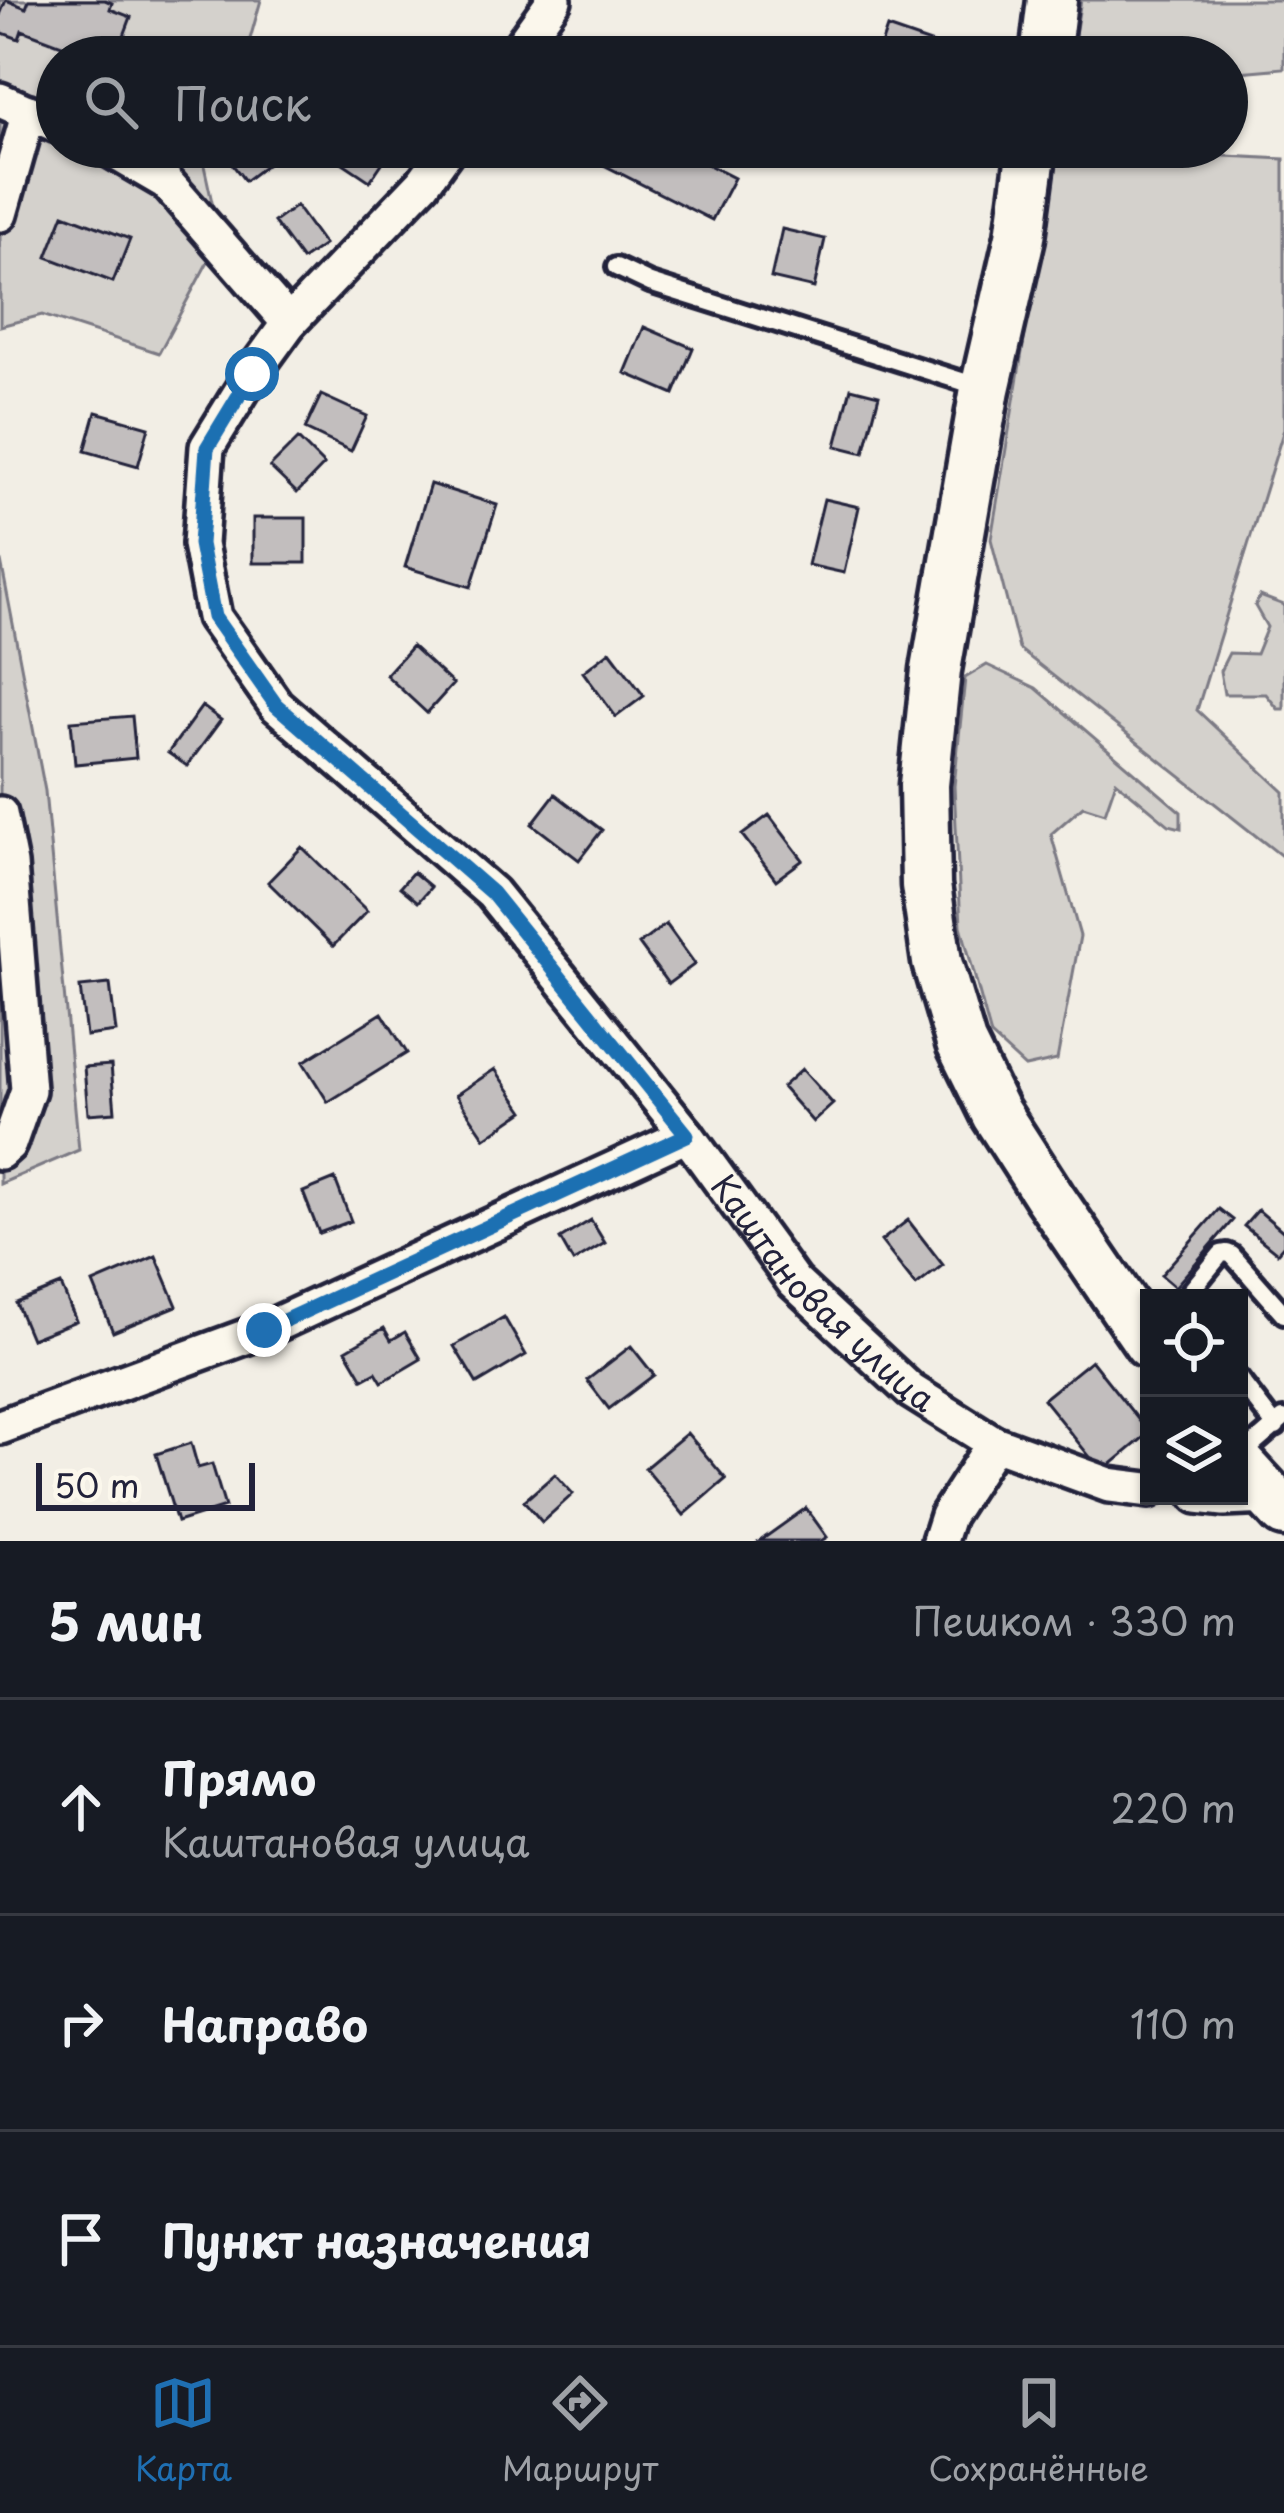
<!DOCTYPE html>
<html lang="ru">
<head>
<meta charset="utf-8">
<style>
  body { margin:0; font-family:"Playpen Sans",sans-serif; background:#242831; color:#f1f3f6 }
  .controls { position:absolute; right:36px; bottom:36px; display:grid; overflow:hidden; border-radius:0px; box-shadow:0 3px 9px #0004 }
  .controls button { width:108px; height:108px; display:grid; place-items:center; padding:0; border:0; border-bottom:3px solid #363941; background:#171b24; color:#f1f3f6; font:60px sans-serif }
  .scale { position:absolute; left:36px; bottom:30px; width:219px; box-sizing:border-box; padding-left:12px; border:6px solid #22223b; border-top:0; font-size:33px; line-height:42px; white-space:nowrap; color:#22223b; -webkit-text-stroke:9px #fbf7ec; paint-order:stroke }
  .stop { position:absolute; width:36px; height:36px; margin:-27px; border:9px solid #1f6fb2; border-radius:50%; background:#fff }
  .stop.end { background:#1f6fb2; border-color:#fff; box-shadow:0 3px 12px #0008 }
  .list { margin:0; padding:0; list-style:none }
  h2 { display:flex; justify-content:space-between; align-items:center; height:156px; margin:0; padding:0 48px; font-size:51px }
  h2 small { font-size:39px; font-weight:400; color:#9ea1a6 }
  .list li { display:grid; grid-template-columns:78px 1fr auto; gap:36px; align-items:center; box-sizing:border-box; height:216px; padding:0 48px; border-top:3px solid #363941 }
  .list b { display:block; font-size:45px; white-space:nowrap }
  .list p { margin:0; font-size:39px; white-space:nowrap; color:#9ea1a6 }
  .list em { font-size:39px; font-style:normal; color:#9ea1a6 }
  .icon { flex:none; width:66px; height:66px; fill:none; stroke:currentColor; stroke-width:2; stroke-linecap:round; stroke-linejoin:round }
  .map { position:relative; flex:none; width:1284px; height:1541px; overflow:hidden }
  .search { position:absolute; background:#171b24; box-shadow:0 3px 9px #0004; left:36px; right:36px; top:36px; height:132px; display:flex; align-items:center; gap:30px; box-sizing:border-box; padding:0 42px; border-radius:66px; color:#9ea1a6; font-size:45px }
  .sheet { height:804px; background:#171b24 }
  nav { display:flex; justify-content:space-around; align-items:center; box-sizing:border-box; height:168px; border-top:3px solid #363941; background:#171b24; font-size:33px; color:#9ea1a6 }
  nav a { display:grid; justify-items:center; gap:6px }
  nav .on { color:#1f6fb2 }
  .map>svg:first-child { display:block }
</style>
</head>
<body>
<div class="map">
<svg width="1284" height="1541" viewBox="0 0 1284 1541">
  <rect width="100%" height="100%" fill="#f2eee5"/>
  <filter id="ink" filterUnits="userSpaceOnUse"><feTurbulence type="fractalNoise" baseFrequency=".00833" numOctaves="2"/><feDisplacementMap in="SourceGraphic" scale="24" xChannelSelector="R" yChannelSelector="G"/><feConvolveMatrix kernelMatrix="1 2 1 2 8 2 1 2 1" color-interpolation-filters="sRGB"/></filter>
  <g filter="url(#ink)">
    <path fill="#d4d1cc" stroke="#7b7a84" stroke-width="3" d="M 0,0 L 261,0 L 245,57 L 57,57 L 57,147 L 200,147 L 220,239 L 159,353 L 42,315 L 0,326 Z
      M 1081,0 L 1284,0 L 1284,68 L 1227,73 L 1227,57 L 1071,57 Z
      M 1056,147 L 1188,147 L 1187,154 L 1284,159 L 1284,429 L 1197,710 L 1284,792 L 1284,858 L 1019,649 L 991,539 Z
      M 0,556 L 45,791 L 79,1150 L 0,1184 Z
      M 1260,596 L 1284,605 L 1284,709 L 1278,709 L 1266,694 L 1224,694 L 1220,671 L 1229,653 L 1256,654 L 1267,627 L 1255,606 Z
      M 987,665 L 1036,688 L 1181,812 L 1181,828 L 1169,825 L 1116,781 L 1105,813 L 1083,806 L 1051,834 L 1080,936 L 1057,1060 L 1025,1067 L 991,1036 L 961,926 L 954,786 L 965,678 Z"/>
    <path fill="#c2bebe" stroke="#22223b" stroke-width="3" d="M 6,0 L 26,8 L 29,0 L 105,0 L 112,3 L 110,9 L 131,17 L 119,49 L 97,40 L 91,56 L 22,30 L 19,39 L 0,32 L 0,15 Z
      M 887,28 L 939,46 L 935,57 L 877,57 Z
      M 284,147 L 286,150 L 245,181 L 220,148 Z
      M 319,147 L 393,147 L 370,181 Z
      M 608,147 L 674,147 L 734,178 L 712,220 L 600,163 Z
      M 296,206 L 324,245 L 302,260 L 274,222 Z
      M 64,214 L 130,239 L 113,282 L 47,257 Z
      M 782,229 L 825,239 L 814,288 L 771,278 Z
      M 644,327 L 693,348 L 674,394 L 625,373 Z
      M 851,388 L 879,395 L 864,453 L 836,446 Z
      M 321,395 L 367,416 L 351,451 L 305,429 Z
      M 96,412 L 149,427 L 138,466 L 85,451 Z
      M 298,439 L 324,465 L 297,493 L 270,467 Z
      M 430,484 L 497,505 L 471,587 L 405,567 Z
      M 824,499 L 859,507 L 844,573 L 808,565 Z
      M 253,518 L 306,518 L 306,563 L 253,563 Z
      M 412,646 L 453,684 L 427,713 L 386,675 Z
      M 610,651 L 644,696 L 616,717 L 583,672 Z
      M 202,706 L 221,720 L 187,766 L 168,753 Z
      M 132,716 L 136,758 L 75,764 L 71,721 Z
      M 555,794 L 602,830 L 579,860 L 532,824 Z
      M 769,815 L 803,860 L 776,880 L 742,835 Z
      M 302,847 L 367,911 L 333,946 L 268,882 Z
      M 413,872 L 431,887 L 418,902 L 400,887 Z
      M 666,924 L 695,964 L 668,984 L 639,944 Z
      M 110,984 L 116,1032 L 86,1036 L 80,987 Z
      M 382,1013 L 407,1053 L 328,1102 L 303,1062 Z
      M 111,1065 L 115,1112 L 88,1114 L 84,1067 Z
      M 495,1069 L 524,1111 L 485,1138 L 456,1095 Z
      M 802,1069 L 833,1104 L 813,1122 L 782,1087 Z
      M 335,1179 L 351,1221 L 319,1233 L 303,1192 Z
      M 1219,1209 L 1233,1220 L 1175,1287 L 1161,1275 Z
      M 1258,1210 L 1284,1232 L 1284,1245 L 1277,1253 L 1244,1226 Z
      M 591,1220 L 605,1243 L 573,1262 L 560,1239 Z
      M 908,1220 L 943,1265 L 916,1286 L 881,1241 Z
      M 156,1256 L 177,1306 L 113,1332 L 93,1283 Z
      M 61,1285 L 76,1321 L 31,1339 L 16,1303 Z
      M 504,1317 L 526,1355 L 477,1384 L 454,1346 Z
      M 384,1328 L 391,1340 L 405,1332 L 421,1359 L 382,1382 L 376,1372 L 363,1379 L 346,1350 Z
      M 631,1346 L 654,1375 L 609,1409 L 587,1380 Z
      M 1091,1360 L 1149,1433 L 1102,1472 L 1043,1399 Z
      M 687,1433 L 726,1479 L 684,1515 L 645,1468 Z
      M 191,1443 L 198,1468 L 212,1464 L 225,1507 L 177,1522 L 156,1454 Z
      M 555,1474 L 573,1494 L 542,1522 L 524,1501 Z
      M 806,1508 L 827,1537 L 821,1541 L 760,1541 Z"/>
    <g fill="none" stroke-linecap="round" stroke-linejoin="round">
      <defs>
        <path id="lane" d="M 616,267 L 650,283 L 980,387
          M 1185,1298 L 1221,1254 L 1227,1253 L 1232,1255 L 1284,1314
          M 1239,1379 L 1276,1427
          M 1239,1457 L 1283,1419"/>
        <g id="street">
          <path d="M 513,57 L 554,0"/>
          <path d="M 0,100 L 57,125"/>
          <path d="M 106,147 L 166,182 L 289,323"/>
          <path id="s1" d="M 449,147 L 423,183 L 289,323 L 252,374 L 207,447 L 200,544 L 214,617 L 276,705 L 492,893 L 687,1135 L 794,1282 L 911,1391 L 994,1443 L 1109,1485 L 1149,1490"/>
          <path d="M 0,214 L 29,112"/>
          <path d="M 0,814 L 10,864 L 28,1090 L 9,1144 L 0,1152"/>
          <path d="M 0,1427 L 264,1330 L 687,1135"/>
          <path d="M 1198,1496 L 1224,1499 L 1269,1497"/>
          <path d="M 939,1541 L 947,1516 L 994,1443"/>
        </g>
        <path id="secondary" d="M 1045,57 L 1052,0
          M 1032,147 L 1020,237 L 985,389 L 936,670 L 924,785 L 926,885 L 937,962 L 961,1043 L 996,1114 L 1050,1198 L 1149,1343
          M 1239,1463 L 1284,1512"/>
      </defs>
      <use href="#lane" stroke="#22223b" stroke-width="26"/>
      <use href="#street" stroke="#22223b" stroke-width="42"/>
      <use href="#secondary" stroke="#22223b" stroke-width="57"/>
      <use href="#lane" stroke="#fbf7ec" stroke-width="16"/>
      <use href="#street" stroke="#fbf7ec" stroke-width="33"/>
      <use href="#secondary" stroke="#fbf7ec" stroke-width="48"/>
    </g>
  </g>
  <g fill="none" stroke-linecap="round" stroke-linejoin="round" filter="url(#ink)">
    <path stroke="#1f6fb2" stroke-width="15" d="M 252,374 L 207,448 L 200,544 L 214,617 L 276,705 L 492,893 L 687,1135 L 264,1330"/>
  </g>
  <g text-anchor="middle" stroke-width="9" stroke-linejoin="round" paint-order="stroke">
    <g font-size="33" fill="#22223b" stroke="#fbf7ec">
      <text dy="12" stroke="none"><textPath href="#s1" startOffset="1473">Каштановая улица</textPath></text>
    </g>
  </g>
</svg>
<div class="controls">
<button><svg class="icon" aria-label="locate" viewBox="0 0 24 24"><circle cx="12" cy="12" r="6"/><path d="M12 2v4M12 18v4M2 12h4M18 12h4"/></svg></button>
<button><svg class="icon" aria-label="layers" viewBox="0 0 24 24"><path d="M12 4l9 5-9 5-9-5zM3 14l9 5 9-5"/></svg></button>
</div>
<div class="scale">50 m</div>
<div class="stop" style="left:252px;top:374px"></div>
<div class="stop end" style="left:264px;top:1330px"></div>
<div class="search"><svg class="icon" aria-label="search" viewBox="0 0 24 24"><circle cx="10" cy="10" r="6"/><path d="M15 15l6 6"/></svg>Поиск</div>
</div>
<section class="sheet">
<h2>5 мин<small>Пешком · 330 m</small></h2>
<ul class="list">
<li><svg class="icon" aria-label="ahead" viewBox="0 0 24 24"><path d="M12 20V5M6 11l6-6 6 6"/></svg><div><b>Прямо</b><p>Каштановая улица</p></div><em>220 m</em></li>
<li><svg class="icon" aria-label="right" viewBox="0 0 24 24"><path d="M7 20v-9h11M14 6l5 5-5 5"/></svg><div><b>Направо</b></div><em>110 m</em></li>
<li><svg class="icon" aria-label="arrive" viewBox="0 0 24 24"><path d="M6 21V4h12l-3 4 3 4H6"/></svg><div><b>Пункт назначения</b></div></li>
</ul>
</section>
<nav>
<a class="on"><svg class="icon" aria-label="map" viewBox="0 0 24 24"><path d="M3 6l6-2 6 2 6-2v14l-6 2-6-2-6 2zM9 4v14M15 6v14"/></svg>Карта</a>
<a><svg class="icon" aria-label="directions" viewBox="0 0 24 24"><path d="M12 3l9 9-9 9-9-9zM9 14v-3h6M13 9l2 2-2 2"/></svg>Маршрут</a>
<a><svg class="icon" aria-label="saved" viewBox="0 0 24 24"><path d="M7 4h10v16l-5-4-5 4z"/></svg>Сохранённые</a>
</nav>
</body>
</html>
